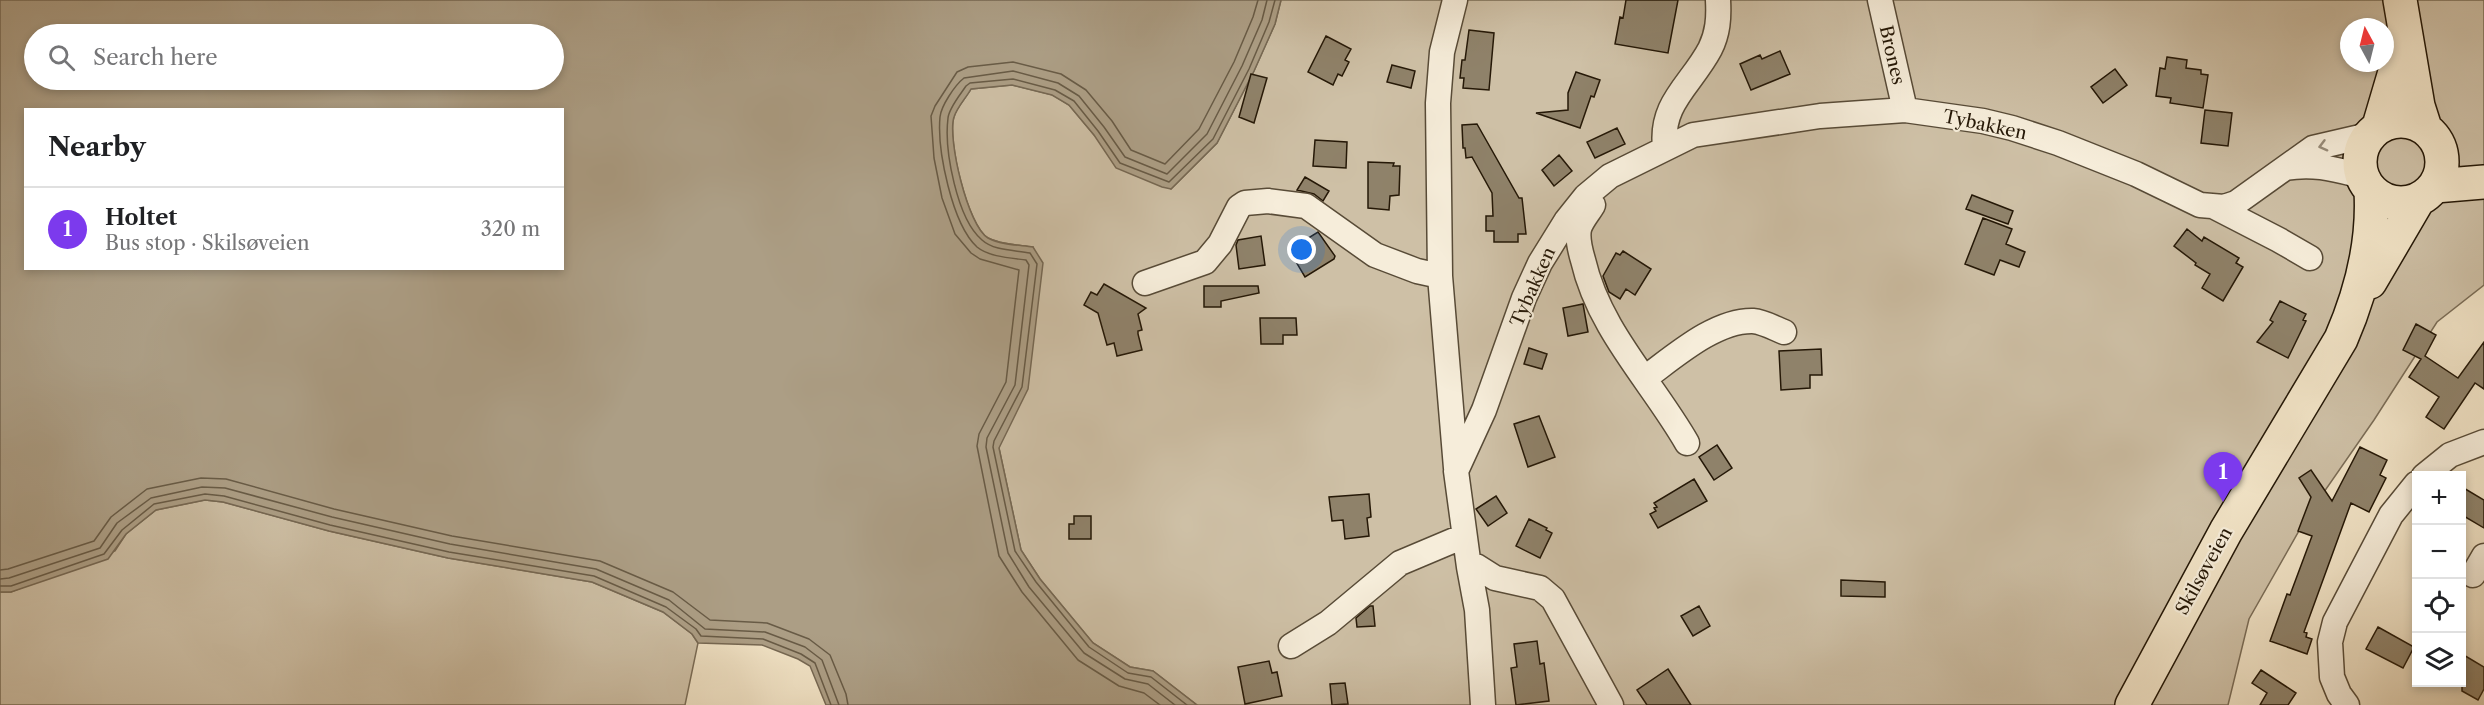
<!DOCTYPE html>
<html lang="en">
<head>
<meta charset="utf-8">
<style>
  body { margin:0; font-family:"Libre Caslon Text",serif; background:#f6f6f6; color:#202124 }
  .controls { position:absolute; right:18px; bottom:18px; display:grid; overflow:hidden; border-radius:0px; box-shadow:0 3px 9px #0003 }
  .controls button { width:54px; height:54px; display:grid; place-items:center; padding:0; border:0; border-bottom:2px solid #e0e0e0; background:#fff; color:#202124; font:30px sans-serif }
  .compass { position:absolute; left:2340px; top:18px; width:54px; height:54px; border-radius:50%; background:#fff; box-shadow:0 3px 9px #0003; rotate:353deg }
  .you { position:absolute; left:1302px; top:250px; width:21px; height:21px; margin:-15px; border:4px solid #fff; border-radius:50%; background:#1a73e8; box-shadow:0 0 0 9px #1a73e833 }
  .badge { display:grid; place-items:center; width:39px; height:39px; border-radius:50%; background:#7c3aed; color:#fff; font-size:20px; font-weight:700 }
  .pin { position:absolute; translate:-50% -50px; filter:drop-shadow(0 2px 3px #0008) }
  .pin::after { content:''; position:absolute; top:32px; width:21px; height:18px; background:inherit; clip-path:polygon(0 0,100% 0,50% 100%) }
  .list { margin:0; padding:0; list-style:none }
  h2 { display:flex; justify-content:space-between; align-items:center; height:78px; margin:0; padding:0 24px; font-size:26px }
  h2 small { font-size:20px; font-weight:400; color:#757577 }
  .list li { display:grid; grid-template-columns:39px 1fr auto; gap:18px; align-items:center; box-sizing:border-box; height:84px; padding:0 24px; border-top:2px solid #e0e0e0 }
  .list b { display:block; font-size:22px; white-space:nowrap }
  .list p { margin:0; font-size:20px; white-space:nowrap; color:#757577 }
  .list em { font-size:20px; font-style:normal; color:#757577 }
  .icon { flex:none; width:33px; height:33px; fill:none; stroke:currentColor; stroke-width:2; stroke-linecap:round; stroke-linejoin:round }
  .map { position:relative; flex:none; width:2484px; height:705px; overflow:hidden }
  .search { position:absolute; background:#fff; box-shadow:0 3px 9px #0003; left:24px; top:24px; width:540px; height:66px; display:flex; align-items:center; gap:15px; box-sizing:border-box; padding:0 21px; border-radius:33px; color:#757577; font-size:22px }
  .panel { position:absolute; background:#fff; box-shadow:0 3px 9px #0003; left:24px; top:108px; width:540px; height:162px; border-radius:0px }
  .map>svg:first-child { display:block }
</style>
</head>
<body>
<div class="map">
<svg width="2484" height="705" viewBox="0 0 2484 705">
  <rect width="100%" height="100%" fill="#f1e3c6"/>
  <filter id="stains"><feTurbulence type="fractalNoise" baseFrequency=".00333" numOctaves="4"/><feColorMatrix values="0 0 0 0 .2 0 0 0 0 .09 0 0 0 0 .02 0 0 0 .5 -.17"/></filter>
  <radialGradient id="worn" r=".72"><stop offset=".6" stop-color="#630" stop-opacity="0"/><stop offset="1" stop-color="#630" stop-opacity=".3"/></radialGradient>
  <path fill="#cec0a6" stroke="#7a6c56" stroke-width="1.5" fill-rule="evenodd" d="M 1281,0 L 2484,0 L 2484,285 L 2437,322 L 2374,420 L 2308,515 L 2249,619 L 2228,705 L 1197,705 L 1153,671 L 1130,667 L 1093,643 L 1040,579 L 1021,550 L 999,448 L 1033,247 C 1019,245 1001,245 988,238 C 968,227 947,138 954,117 C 957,107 966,98 971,89 L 1012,85 L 1053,95 L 1069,105 L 1094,135 L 1171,189 L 1217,143 L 1254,71 L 1275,24 ZM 2349,27 L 2385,27 L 2385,63 L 2349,63 Z
    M 205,500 L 223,502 L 329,531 L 448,558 L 592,582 L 663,612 L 692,634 L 698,643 L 685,705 L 0,705 L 0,592 L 11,592 L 115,551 L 126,534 L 156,510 Z"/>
  <path fill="#ac9e85" stroke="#766853" stroke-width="1.5" fill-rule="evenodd" d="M 0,0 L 1281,0 L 1275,24 L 1254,71 L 1217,143 L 1171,189 L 1162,187 L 1116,168 L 1094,135 L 1069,105 L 1052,95 L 1012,85 L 971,89 C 966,98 957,107 954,117 C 947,138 968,227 988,238 C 1001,245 1019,245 1033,247 L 1043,263 L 1028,389 L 999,448 L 1021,550 L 1040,579 L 1093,643 L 1130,667 L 1153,671 L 1197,705 L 826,705 L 810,666 L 798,659 L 762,645 L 698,643 L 692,634 L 663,612 L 592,582 L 448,558 L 329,531 L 223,502 L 205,500 L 156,510 L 126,534 L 108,559 L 11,592 L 0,592 ZM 34,34 L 554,34 L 554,80 L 34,80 ZM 26,110 L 562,110 L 562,268 L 26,268 Z"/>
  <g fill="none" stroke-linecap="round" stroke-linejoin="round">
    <path stroke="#685b46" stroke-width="1.5" d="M 0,570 L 8,569 L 94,541 L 111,517 L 147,489 L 201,478 L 226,479 L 334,509 L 452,536 L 600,561 L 673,592 L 710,620 L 767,623 L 809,639 L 830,655 L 846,694 L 848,705
      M 0,579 L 9,578 L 100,548 L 117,523 L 151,498 L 202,487 L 225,488 L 332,517 L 450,544 L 596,569 L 669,600 L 705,629 L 765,632 L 805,647 L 822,660 L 839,705
      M 0,586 L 11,586 L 104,554 L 122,530 L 154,504 L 205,494 L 224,496 L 330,525 L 449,552 L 594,576 L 666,607 L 696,629 L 701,636 L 763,639 L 801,654 L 815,663 L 831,705
      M 1160,705 L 1144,693 L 1119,686 L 1078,660 L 1022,592 L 999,556 L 977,446 L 979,434 L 1006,382 L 1019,270 L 980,259 L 971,253 L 955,234 L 942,198 L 934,158 L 931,116 L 935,106 L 957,72 L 968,67 L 1013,62 L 1061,74 L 1086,90 L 1112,121 L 1131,150 L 1165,164 L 1199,129 L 1234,62 L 1253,17 L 1258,0
      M 1175,705 L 1148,684 L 1125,679 L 1084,653 L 1029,587 L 1008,553 L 986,447 L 987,438 L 1015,385 L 1029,265 L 1026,260 C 1011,258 989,257 977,247 C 952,224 937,150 940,117 C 941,106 955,85 964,78 L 1013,71 L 1058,83 L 1079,96 L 1104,127 L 1125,157 L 1167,174 L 1207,134 L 1242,66 L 1262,20 L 1267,0
      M 1187,705 L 1151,677 L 1128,673 L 1089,647 L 1036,582 L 1015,551 L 993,447 L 994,441 L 1022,387 L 1037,264 L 1030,253 C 1015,250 994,251 982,240 C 957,219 944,150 948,118 C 949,108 960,95 966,86 L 970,83 L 1013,79 L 1055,90 L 1074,101 L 1098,131 L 1120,163 L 1169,182 L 1213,139 L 1249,69 L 1269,22 L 1275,0"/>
  </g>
  <path fill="#8f826a" stroke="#251807" stroke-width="1.5" d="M 1626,0 L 1678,0 L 1668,53 L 1615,44 L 1620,17 L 1623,18 Z
    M 1469,30 L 1494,33 L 1489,90 L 1463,88 L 1464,78 L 1460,78 L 1462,60 L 1465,60 Z
    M 1326,36 L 1351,49 L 1345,60 L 1349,62 L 1342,76 L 1338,74 L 1333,85 L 1308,72 Z
    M 1780,51 L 1790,74 L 1751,90 L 1740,64 L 1760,55 L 1762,59 Z
    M 2167,57 L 2187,60 L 2186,68 L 2201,70 L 2201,74 L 2208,75 L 2203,108 L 2170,103 L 2171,98 L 2156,96 L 2160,68 L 2165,69 Z
    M 1392,65 L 1415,71 L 1411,88 L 1387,82 Z
    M 2115,69 L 2127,85 L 2103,103 L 2091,87 Z
    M 1576,72 L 1600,80 L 1594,97 L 1591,96 L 1580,128 L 1536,113 L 1568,110 L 1568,93 Z
    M 1251,74 L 1267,78 L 1254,123 L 1239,117 Z
    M 2205,110 L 2232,113 L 2228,146 L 2201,143 Z
    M 1477,124 L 1519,198 L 1522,198 L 1526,234 L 1518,234 L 1518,242 L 1494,242 L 1494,231 L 1486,231 L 1486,216 L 1493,216 L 1492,193 L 1472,157 L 1466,158 L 1465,148 L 1463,148 L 1462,125 Z
    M 1617,128 L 1625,144 L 1595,158 L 1587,142 Z
    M 1315,140 L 1347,142 L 1346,168 L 1313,166 Z
    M 1559,155 L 1572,171 L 1554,186 L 1542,170 Z
    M 1368,162 L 1394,163 L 1393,166 L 1400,166 L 1399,195 L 1390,196 L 1389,210 L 1368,208 Z
    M 1305,177 L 1329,191 L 1323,201 L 1314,194 L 1297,190 Z
    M 1972,195 L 2013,211 L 2008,224 L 1966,209 Z
    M 1983,218 L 2012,229 L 2006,244 L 2025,252 L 2019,267 L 2000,260 L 1994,275 L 1965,264 Z
    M 2187,229 L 2202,241 L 2204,237 L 2239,258 L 2236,263 L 2243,267 L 2223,301 L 2202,288 L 2210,274 L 2195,265 L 2196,263 L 2174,246 Z
    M 1318,232 L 1335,256 L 1334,259 L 1305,277 L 1289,250 Z
    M 1261,236 L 1265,265 L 1239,269 L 1236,245 L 1238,240 Z
    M 1623,251 L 1651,269 L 1635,295 L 1626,289 L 1620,299 L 1609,292 L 1603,276 L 1616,253 L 1620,255 Z
    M 1104,284 L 1146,308 L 1138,314 L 1142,330 L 1138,331 L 1138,334 L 1142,350 L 1117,356 L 1114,343 L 1107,345 L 1098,313 L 1084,305 L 1091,292 L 1097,295 Z
    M 1204,286 L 1258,286 L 1259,293 L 1221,301 L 1221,307 L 1204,307 Z
    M 2280,301 L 2306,314 L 2303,320 L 2306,321 L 2288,358 L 2257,342 L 2273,322 L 2270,320 Z
    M 1583,304 L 1588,332 L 1568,336 L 1563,308 Z
    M 1260,318 L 1296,318 L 1297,335 L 1283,335 L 1283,344 L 1261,344 Z
    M 2416,324 L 2436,335 L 2425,356 L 2458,378 L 2484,342 L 2484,389 L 2475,383 L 2444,429 L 2426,417 L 2439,397 L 2409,377 L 2421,359 L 2403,350 Z
    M 1529,348 L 1547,354 L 1542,369 L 1524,364 Z
    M 1821,349 L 1822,375 L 1810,375 L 1810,388 L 1781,390 L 1779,351 Z
    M 1539,416 L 1555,457 L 1528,467 L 1514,424 Z
    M 1717,445 L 1732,468 L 1714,480 L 1699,457 Z
    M 2360,447 L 2387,460 L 2380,475 L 2386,478 L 2369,512 L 2351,503 L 2304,632 L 2307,633 L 2306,637 L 2312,639 L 2307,654 L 2270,641 L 2287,594 L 2290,595 L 2312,536 L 2298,531 L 2311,497 L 2299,478 L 2311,470 L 2332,501 Z
    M 1694,479 L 1707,501 L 1658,528 L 1650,514 L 1656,511 L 1654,508 L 1657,507 L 1654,503 Z
    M 2462,487 L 2484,500 L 2484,528 L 2462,515 Z
    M 1369,494 L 1371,517 L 1367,518 L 1369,536 L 1345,539 L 1343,520 L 1332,521 L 1329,497 Z
    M 1496,496 L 1507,513 L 1488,526 L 1476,509 Z
    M 1074,516 L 1091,516 L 1091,539 L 1069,539 L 1069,524 L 1074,524 Z
    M 1529,519 L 1547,528 L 1546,530 L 1552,533 L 1540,558 L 1516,546 Z
    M 1841,580 L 1885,582 L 1885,597 L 1841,596 Z
    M 1370,606 L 1373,606 L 1375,626 L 1357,627 L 1356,618 Z
    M 1699,606 L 1710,626 L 1693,636 L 1681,616 Z
    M 2378,627 L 2414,647 L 2403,668 L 2366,649 Z
    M 1537,641 L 1540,664 L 1544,663 L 1549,701 L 1516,705 L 1511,668 L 1517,667 L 1514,644 Z
    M 2462,654 L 2484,667 L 2484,689 L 2478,700 L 2462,691 Z
    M 1269,661 L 1272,673 L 1277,672 L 1282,696 L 1245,704 L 1238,667 Z
    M 1668,669 L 1691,705 L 1647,705 L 1637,690 Z
    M 2261,670 L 2296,693 L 2288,705 L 2260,705 L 2267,693 L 2252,683 Z
    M 1345,683 L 1348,704 L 1332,705 L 1330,684 Z"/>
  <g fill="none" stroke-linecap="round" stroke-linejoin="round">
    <defs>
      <path id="street" d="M 1455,0 L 1442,52 L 1438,103 L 1440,276 L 1456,468
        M 1880,0 L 1905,110
        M 1665,147 C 1660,103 1691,85 1710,49 C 1718,33 1719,18 1718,0
        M 2285,168 C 2314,163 2334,169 2362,176
        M 1591,203 L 1593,205 C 1589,212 1581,221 1579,229 C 1577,239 1580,250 1583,260 C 1599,330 1652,382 1687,443
        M 2215,207 L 2279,240 L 2310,258
        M 1145,283 L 1205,262 L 1220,244 L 1239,207 L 1245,203 L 1268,201 L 1306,206 L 1375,255 L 1417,271 L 1440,276
        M 1645,378 C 1674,357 1715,320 1753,321 C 1764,322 1774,328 1784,332
        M 2424,476 L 2450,455 L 2484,442
        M 1469,567 L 1476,566 L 1495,578 L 1540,588 L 1553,599 L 1611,705
        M 2473,575 L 2484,556
        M 1291,646 L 1328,623 L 1400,563 L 1464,536
        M 1483,705 L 1477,610 L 1469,567 L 1456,471 L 1484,410 L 1524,298 L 1540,263 L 1566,221 L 1586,196 L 1610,176 L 1693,135 L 1820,116 L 1905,110 L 1983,121 L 2012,128 L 2058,143 L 2136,174 L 2200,205 L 2224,207 L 2236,203 L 2313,148 L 2369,135
        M 2347,705 L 2339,694 L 2332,677 L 2330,642 L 2335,622 L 2391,515 L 2416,484"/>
      <path id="primary" d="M 2400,0 L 2418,106 L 2425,128
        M2360 162a41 41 0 1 1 82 0a41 41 0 1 1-82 0Z
        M 2379,126 L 2397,65 L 2400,40
        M 2435,186 L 2484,182
        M 2370,282 L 2418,200
        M 2132,705 L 2226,531 L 2341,339 C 2361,293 2374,242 2371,191"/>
    </defs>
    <use href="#street" stroke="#584b37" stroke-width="27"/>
    <use href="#primary" stroke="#251807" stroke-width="36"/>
    <use href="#street" stroke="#f6edda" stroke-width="24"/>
    <use href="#primary" stroke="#f1e3c6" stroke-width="33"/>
  </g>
  <defs><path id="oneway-chevron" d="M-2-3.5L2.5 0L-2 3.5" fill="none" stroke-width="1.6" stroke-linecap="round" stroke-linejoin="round" transform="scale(1.5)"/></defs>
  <use stroke="#988d7b" href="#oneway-chevron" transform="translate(2323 146) rotate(165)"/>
  <g text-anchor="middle" stroke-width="4.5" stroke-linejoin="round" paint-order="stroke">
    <g font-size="18" fill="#251807" stroke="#f6edda">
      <text transform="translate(1892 55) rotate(77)" y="6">Brones</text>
      <text transform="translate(1985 125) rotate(12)" y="6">Tybakken</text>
      <text transform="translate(1533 287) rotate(-66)" y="6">Tybakken</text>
      <text transform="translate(2204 571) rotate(-61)" y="6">Skilsøveien</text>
    </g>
  </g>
  <rect width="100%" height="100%" filter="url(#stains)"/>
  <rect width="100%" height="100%" fill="url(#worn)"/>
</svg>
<div class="controls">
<button>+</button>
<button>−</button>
<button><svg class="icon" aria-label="locate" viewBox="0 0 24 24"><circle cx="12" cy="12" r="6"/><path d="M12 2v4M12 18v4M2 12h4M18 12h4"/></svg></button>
<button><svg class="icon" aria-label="layers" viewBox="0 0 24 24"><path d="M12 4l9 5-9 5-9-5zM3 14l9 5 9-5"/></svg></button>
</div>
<svg class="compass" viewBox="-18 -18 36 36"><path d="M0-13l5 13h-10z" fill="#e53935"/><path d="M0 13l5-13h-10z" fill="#757577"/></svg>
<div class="you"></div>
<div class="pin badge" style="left:2223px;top:502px">1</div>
<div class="search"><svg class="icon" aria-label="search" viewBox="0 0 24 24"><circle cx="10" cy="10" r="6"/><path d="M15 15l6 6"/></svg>Search here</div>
<section class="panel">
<h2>Nearby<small></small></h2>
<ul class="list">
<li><span class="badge">1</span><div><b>Holtet</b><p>Bus stop · Skilsøveien</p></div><em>320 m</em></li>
</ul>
</section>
</div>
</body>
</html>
